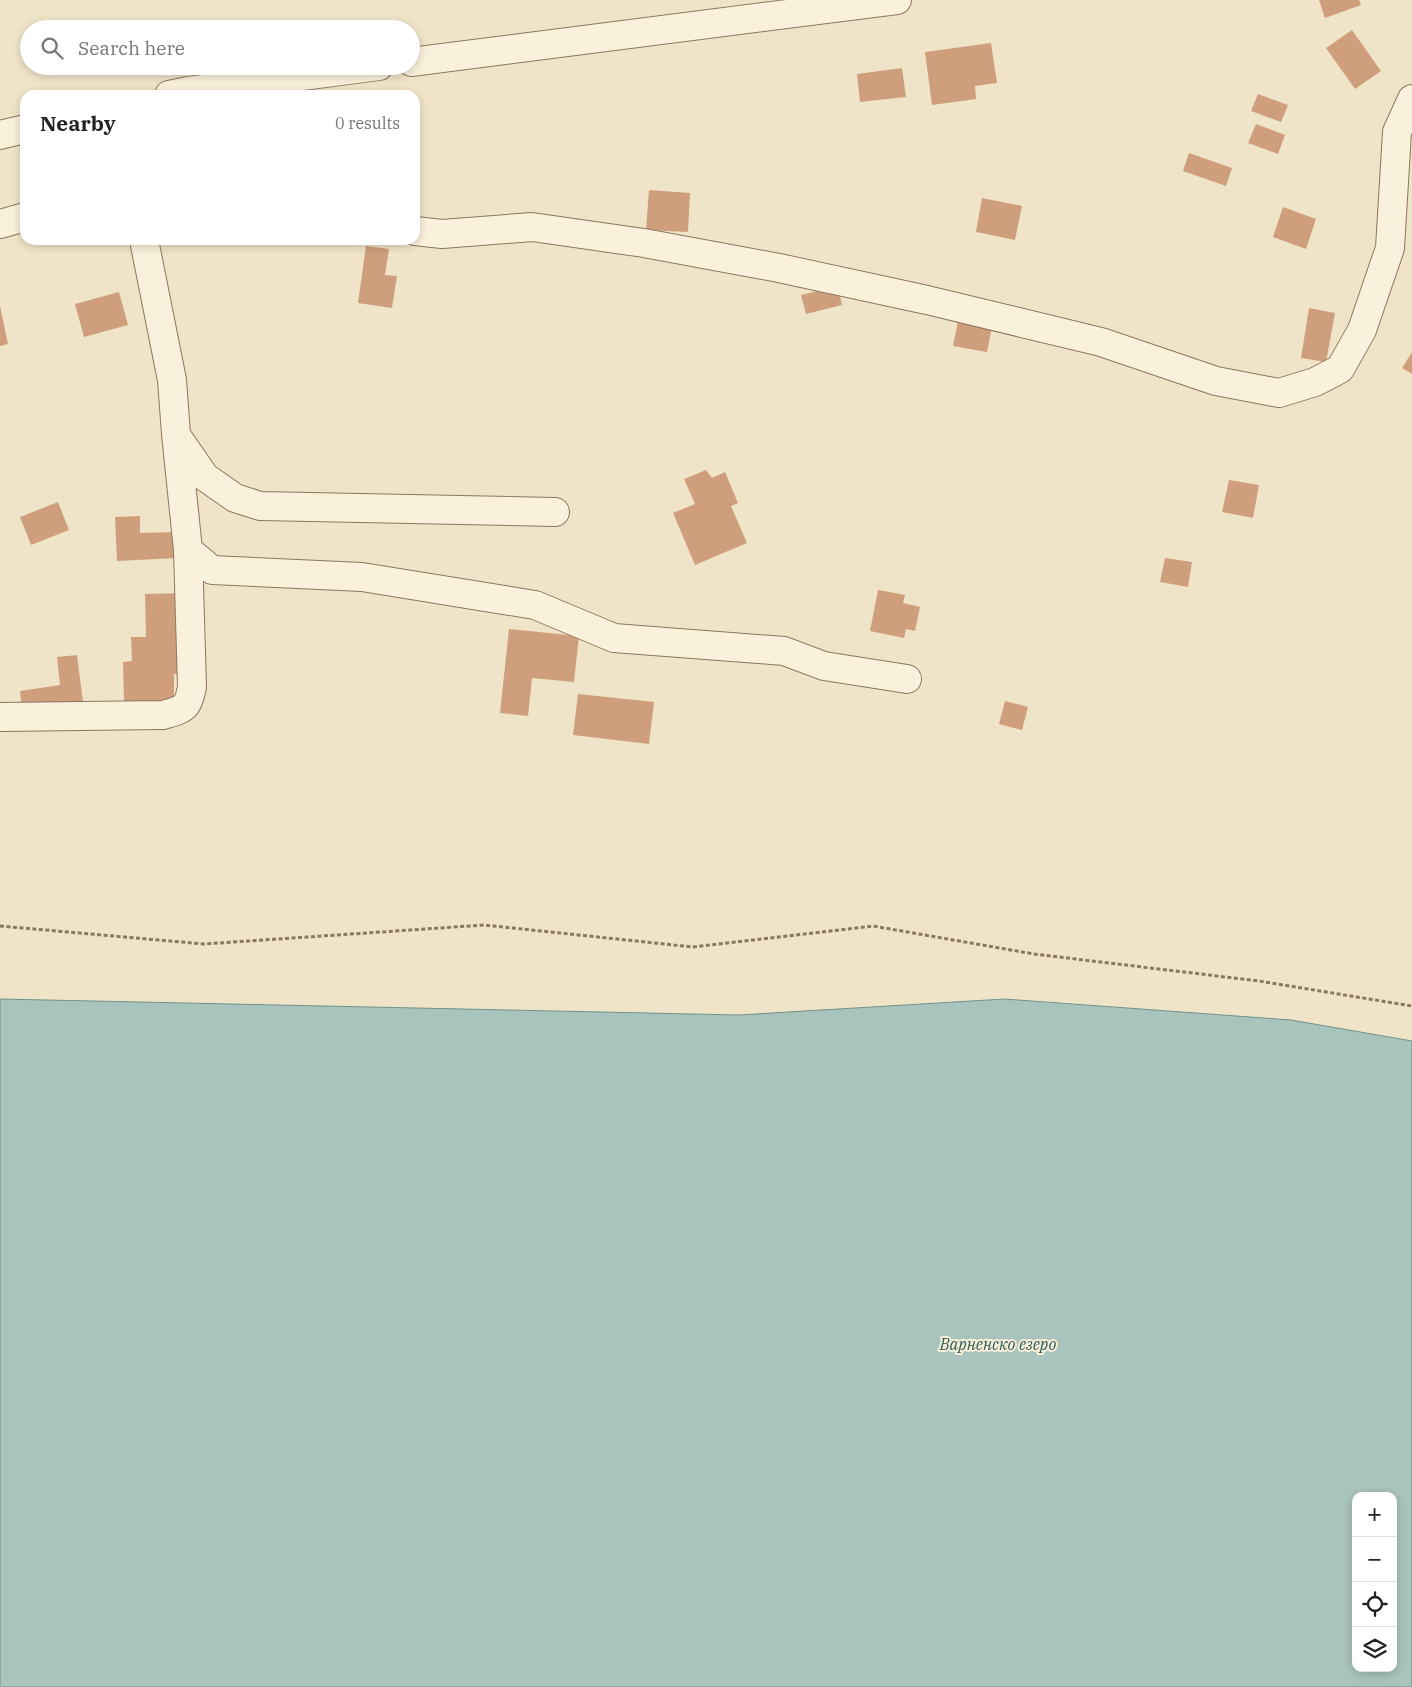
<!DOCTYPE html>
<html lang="en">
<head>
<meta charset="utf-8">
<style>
  body { margin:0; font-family:"IBM Plex Serif",serif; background:#f2f2f2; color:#222 }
  .controls { position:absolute; right:15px; bottom:15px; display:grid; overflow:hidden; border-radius:10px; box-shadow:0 2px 8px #0003 }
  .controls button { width:45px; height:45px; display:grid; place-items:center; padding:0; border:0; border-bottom:1px solid #e0e0e0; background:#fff; color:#222; font:25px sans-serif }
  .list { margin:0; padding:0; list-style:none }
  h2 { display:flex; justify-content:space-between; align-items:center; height:65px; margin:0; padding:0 20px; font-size:21px }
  h2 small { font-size:16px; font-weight:400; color:#767676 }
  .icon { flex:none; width:28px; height:28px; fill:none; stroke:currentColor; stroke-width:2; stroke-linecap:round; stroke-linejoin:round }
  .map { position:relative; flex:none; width:1412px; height:1687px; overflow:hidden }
  .search { position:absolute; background:#fff; box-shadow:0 2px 8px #0003; left:20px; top:20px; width:400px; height:55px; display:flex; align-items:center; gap:12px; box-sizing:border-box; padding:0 18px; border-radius:28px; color:#767676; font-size:19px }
  .panel { position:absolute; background:#fff; box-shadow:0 2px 8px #0003; left:20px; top:90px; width:400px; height:155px; border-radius:15px }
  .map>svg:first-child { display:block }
</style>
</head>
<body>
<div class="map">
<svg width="1412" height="1687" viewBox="0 0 1412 1687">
  <rect width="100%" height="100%" fill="#f0e4c8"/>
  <path fill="#a9c4bc" stroke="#6f938a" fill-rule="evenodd" d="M 0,999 L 739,1015 L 1004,999 L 1291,1020 L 1412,1041 L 1412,1687 L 0,1687 ZM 1356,1496 L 1393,1496 L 1393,1668 L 1356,1668 Z"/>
  <path fill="#cf9f7d" d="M 1319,0 L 1359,0 L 1361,5 L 1325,18 Z
    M 1352,30 L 1381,71 L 1355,89 L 1326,48 Z
    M 991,43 L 997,83 L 975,86 L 976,99 L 932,105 L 925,52 Z
    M 902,68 L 906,97 L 860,102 L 857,74 Z
    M 1258,94 L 1288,105 L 1281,122 L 1251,111 Z
    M 1256,124 L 1285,135 L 1278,154 L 1248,143 Z
    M 1189,153 L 1232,168 L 1226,186 L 1183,171 Z
    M 649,190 L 690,193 L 688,232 L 646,230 Z
    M 982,198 L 1022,206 L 1015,240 L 976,232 Z
    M 1283,207 L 1316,219 L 1306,249 L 1273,237 Z
    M 366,246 L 389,249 L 385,275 L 397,276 L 392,308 L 358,303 Z
    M 838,286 L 842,305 L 806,314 L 801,295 Z
    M 119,292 L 128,325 L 84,337 L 75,304 Z
    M 0,306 L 8,344 L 0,346 Z
    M 1309,308 L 1335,313 L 1326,362 L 1301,358 Z
    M 958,321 L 992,327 L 987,352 L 953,346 Z
    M 1412,352 L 1412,374 L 1402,368 Z
    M 706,470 L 712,478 L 725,472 L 738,503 L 731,506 L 747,543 L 695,565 L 673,513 L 695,504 L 684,479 Z
    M 1229,480 L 1259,485 L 1253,518 L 1222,512 Z
    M 58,502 L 69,530 L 31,545 L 20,517 Z
    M 140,516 L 140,533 L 176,532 L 177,558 L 117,561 L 115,517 Z
    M 1165,558 L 1192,562 L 1188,587 L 1160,582 Z
    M 878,590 L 905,595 L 903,603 L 920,607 L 915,631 L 906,629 L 904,638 L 870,631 Z
    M 182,593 L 185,674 L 174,674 L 174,701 L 124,702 L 123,662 L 132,661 L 131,637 L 146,637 L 145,594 Z
    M 509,629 L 579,636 L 574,682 L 532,678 L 528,716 L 500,713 Z
    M 77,655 L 83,702 L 22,710 L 20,691 L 60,685 L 57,657 Z
    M 578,694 L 654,702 L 649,744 L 573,735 Z
    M 1005,701 L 1028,707 L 1022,730 L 999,724 Z"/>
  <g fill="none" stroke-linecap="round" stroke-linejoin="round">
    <defs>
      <path id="minor" d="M 411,62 L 897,0
        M 169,95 L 188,91 L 379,66
        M 0,135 L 25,129
        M 0,224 L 25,217
        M 415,231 L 442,234 L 532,227 L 644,243 L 779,268 L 927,300 L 1101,342 L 1216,381 L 1279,393 L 1315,382 L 1340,369 L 1362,330 L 1390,248 L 1397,132 L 1412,99
        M 178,438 L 205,477 L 235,498 L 260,506 L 555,512
        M 188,550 L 212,570 L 362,577 L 535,605 L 614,638 L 784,651 L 824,666 L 907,679
        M 0,717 L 163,715 C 184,709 188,709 192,687 L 188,550 L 176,434 L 172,380 L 145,245 L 146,240"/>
    </defs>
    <use href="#minor" stroke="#8d765c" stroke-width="30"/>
    <path stroke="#8d765c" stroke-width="3" stroke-dasharray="4 2.5" stroke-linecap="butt" d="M 0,926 L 204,944 L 484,925 L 693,947 L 873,926 L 1034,954 L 1259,981 L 1412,1006"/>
    <use href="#minor" stroke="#faf1dc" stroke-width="28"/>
  </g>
  <g text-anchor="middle" stroke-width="4" stroke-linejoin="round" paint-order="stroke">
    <g font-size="16" font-style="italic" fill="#2f5d5a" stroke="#f7eed8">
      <text x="998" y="1350">Варненско езеро</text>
    </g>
  </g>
</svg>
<div class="controls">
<button>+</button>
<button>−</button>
<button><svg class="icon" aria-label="locate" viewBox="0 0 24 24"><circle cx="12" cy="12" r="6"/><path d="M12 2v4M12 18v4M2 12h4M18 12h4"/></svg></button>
<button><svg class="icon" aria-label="layers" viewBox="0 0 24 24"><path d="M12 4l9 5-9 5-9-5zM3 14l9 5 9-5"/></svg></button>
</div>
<div class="search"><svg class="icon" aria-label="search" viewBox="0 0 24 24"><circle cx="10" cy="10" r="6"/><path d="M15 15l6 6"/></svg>Search here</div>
<section class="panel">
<h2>Nearby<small>0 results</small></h2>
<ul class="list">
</ul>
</section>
</div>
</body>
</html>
